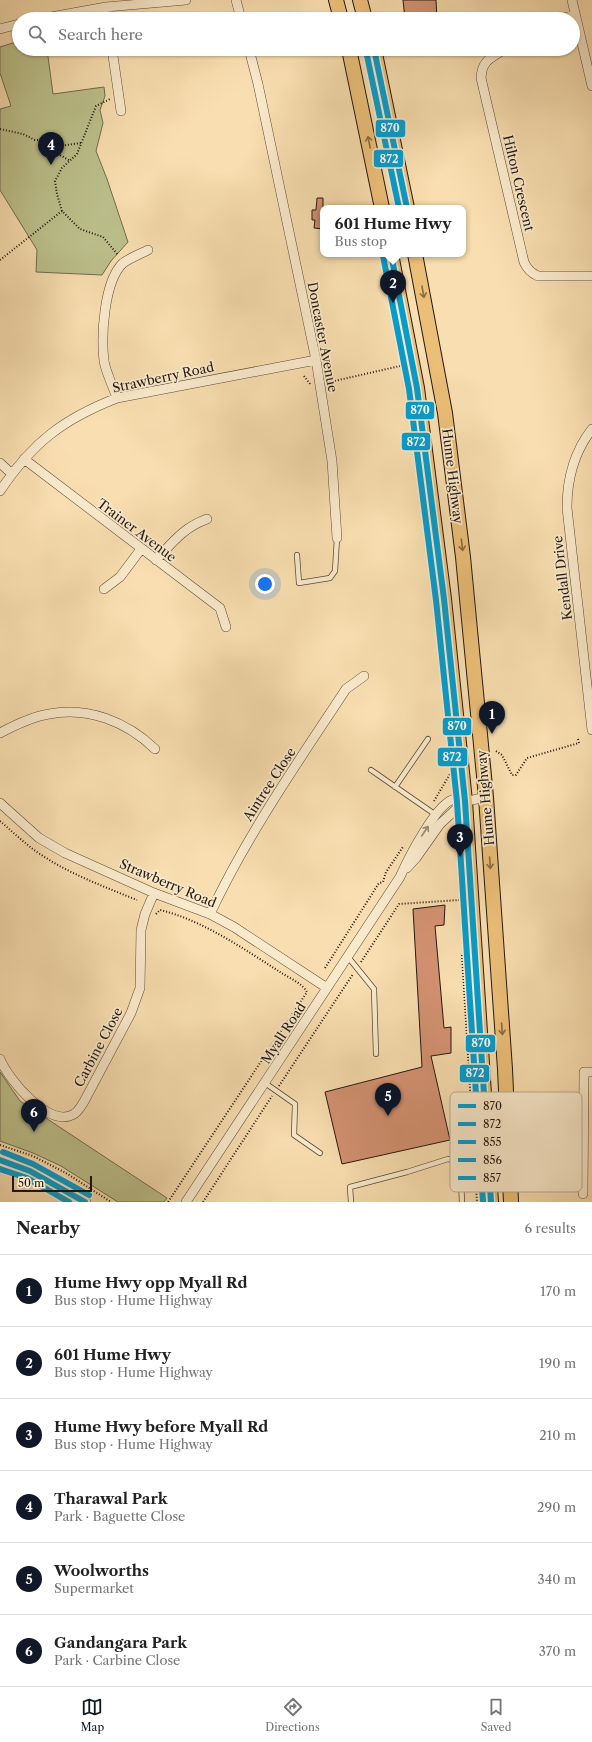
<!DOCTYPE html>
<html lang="en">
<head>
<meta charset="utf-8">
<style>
  body { margin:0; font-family:"Libre Caslon Text",serif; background:#f2f2f2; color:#222 }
  .scale { position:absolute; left:12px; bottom:10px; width:80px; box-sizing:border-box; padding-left:4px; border:2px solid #24180f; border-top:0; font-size:11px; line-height:14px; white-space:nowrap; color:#24180f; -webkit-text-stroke:3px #faeacc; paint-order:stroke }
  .you { position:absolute; left:265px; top:584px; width:14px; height:14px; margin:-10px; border:3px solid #fff; border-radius:50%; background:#1a73e8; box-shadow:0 0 0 6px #1a73e833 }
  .badge { display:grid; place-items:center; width:26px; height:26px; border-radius:50%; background:#111827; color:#fff; font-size:13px; font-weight:700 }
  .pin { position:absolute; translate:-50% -33px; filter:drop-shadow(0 1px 2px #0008) }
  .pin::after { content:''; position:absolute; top:21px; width:14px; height:12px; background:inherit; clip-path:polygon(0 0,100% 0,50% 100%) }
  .popup { position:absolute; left:320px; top:205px; width:146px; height:52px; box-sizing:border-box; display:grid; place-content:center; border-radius:8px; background:#fff; filter:drop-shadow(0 1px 3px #0005); font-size:13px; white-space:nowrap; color:#767676 }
  .popup b { font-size:15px; color:#222 }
  .popup::after { content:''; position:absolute; left:50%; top:100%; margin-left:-8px; border:8px solid transparent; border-top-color:#fff }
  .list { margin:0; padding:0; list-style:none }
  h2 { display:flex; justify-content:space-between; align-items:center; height:52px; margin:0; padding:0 16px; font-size:17px }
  h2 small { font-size:13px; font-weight:400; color:#767676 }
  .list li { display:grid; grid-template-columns:26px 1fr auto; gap:12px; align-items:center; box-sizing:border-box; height:72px; padding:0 16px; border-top:1px solid #e0e0e0 }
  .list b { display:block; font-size:15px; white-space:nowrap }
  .list p { margin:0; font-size:13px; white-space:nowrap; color:#767676 }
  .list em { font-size:13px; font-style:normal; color:#767676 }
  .icon { flex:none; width:22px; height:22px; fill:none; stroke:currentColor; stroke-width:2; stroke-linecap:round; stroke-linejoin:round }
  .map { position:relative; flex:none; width:592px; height:1202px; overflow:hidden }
  .search { position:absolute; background:#fff; box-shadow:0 1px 3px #0004; left:12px; right:12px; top:12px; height:44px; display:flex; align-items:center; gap:10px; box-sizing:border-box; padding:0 14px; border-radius:22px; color:#767676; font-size:15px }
  .sheet { height:484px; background:#fff }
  nav { display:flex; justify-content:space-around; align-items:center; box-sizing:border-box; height:56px; border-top:1px solid #e0e0e0; background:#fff; font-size:11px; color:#767676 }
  nav a { display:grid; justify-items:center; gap:2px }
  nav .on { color:#111827 }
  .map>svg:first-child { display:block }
</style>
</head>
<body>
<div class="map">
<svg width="592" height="1202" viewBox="0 0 592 1202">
  <rect width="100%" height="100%" fill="#f8deb0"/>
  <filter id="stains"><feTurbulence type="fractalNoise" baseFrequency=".005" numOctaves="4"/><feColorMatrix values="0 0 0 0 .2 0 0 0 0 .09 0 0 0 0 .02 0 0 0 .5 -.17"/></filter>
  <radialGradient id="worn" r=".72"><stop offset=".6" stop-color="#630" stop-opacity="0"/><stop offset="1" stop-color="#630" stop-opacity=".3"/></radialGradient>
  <path fill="#bcc18c" stroke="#706c4e" d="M 19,41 L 19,49 L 47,49 L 53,94 L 104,87 L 105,96 L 100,110 L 103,123 L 96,151 L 107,179 L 128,242 L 111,261 L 102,275 L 36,272 L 37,250 L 0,190 L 0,109 L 11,106 L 0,73 L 0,47 Z
    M 0,1072 L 20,1101 L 167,1198 L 164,1202 L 118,1202 L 61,1166 L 33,1153 L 0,1141 Z"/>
  <path fill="#d49272" stroke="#24180f" d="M 403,0 L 436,0 L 437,19 L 405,19 Z
    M 317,198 L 323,198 L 323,229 L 314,228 L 315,220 L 312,220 L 312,210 L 316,210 Z
    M 445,905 L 444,925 L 435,926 L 444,1028 L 451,1027 L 451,1053 L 431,1056 L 450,1140 L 342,1164 L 325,1092 L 422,1067 L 413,909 Z"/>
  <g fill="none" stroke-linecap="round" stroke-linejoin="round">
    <defs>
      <path id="service" d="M 297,555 L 299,583 L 330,578 L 335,571 L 337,538
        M 371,770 L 436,815
        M 395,787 L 428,739
        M 348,957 L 374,989 L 376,1054
        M 265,1083 L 295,1104 L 294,1135 L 320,1153
        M 351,1202 L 350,1187 L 407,1172 L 448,1159 L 460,1160 L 462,1202"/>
      <path id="minor" d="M 236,0 L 241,19
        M 572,0 L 592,86
        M 106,7 L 108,19
        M 40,19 L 106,7 L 186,0
        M 560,19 L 575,15
        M 0,29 L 19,24
        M 112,49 L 121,111
        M 249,49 L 258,84 L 316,360 L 332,461 L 337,538
        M 505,49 C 491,58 482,60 481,78 L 524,262 C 527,269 531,273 538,276 L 592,276
        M 117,398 C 113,386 106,373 104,361 C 101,335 104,281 123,263 C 130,258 140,254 148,250
        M 592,429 C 574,452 567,479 567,508 L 592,730
        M 24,459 L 220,608 L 226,627
        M 0,463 L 12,474
        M 0,491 C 32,443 63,419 117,398 L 316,360
        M 156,560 C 172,543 184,527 207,519
        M 104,589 L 120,577 L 141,549
        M 0,733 C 15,725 31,717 49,714 C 88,706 127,722 155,749
        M 0,803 L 39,838 L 65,853 L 154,893 L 210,914 L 234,927 L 327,988
        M 407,868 L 416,858 L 440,824 L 465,801
        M 210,914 C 247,835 298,762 346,689 L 364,676
        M 0,1059 C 8,1079 49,1129 74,1114 C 80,1110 84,1102 87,1096 L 131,1013 L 140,988 L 141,930 L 145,914 L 154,893
        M 583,1194 L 584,1072 L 592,1072
        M 186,1202 L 400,877 C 407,861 437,801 455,799 C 458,799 461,801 464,801 C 471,801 479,798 486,797"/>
      <path id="tertiary" d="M 0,1160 L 30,1171 L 85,1202"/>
      <path id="trunk" d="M 336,0 L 341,19
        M 360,0 L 365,19
        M 349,49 L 382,208
        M 374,49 L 407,208
        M 391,254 L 417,388 L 444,599 L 465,801 L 491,1202
        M 415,254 L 445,413 L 463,557 L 486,797 L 505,1069 L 511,1202"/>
    </defs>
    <use href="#service" stroke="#594a37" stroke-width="6"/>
    <use href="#minor" stroke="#594a37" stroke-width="10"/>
    <use href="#tertiary" stroke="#594a37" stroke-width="12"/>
    <use href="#trunk" stroke="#24180f" stroke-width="16"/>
    <path stroke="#24180f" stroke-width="2" stroke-dasharray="1 2" stroke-linecap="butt" d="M 0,129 L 23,134 L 35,140 L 50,140 L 59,146 L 60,155 L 70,161
      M 59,146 L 81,143
      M 62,211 L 57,194 L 55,181 L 62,168 L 77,154 L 96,106 L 110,99
      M 0,260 L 62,211 L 80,229 L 103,237 L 118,255
      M 304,376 L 310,384
      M 330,383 L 330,382 L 400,366
      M 496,751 L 502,755 L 512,775 L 516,775 L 527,758 L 579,743 L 578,739
      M 434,801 L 450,774
      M 0,821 C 14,833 27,846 43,856 C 72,875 105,887 137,900
      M 156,914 L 160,910 C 202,920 244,949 280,972 C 289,978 302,983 307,992 L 168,1202
      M 462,955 L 474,1155 L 477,1157
      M 361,962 L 399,904 L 459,900
      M 325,968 L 379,883 L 383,882 L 386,872 L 403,847
      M 279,1086 L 353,974
      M 0,1145 L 33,1156 L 66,1173 L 111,1202
      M 476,1167 L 475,1170 L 477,1202
      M 203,1202 L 272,1096"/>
    <use href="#service" stroke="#faeacc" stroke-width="4.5"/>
    <use href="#minor" stroke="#faeacc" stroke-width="9"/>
    <use href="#tertiary" stroke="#faeacc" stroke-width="11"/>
    <use href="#trunk" stroke="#ecbf78" stroke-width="14"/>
    <defs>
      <path id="bus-1" d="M 374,49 L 407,208
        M 391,254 L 417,388 L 444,599 L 465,801 L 491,1202"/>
      <path id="bus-2" d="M 366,51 L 399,208
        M 383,256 L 409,389 L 436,600 L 457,802 L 483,1202"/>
      <path id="bus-3" d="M 0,1160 L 30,1171 L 85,1202"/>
      <path id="bus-4" d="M 0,1169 L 27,1178 L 69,1202"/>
      <path id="bus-5" d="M 3,1152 L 33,1164 L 89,1195"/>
    </defs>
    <use href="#bus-1" stroke="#faeacc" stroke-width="9"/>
    <use href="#bus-2" stroke="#faeacc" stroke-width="9"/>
    <use href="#bus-3" stroke="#faeacc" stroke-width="9"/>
    <use href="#bus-4" stroke="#faeacc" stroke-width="9"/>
    <use href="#bus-5" stroke="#faeacc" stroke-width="9"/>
    <use href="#bus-1" stroke="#059dcd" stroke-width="6"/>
    <use href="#bus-2" stroke="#059dcd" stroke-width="6"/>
    <use href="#bus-3" stroke="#059dcd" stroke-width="6"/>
    <use href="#bus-4" stroke="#059dcd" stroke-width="6"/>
    <use href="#bus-5" stroke="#059dcd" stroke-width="6"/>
  </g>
  <defs><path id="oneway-shaft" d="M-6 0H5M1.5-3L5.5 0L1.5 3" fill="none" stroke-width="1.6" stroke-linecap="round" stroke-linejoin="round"/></defs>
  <g stroke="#886c44">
    <use href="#oneway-shaft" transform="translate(369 142) rotate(-101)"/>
    <use href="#oneway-shaft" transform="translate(423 292) rotate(80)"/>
    <use href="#oneway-shaft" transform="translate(462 545) rotate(83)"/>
    <use href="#oneway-shaft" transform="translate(490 863) rotate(86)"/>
    <use href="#oneway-shaft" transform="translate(502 1029) rotate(86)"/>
  </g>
  <use stroke="#9a8c77" href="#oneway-shaft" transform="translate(425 831) rotate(-57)"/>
  <g text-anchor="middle" stroke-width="3.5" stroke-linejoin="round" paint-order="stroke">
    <g font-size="13" fill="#24180f" stroke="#faeacc">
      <text transform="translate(519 183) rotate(77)" y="5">Hilton Crescent</text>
      <text transform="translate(323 337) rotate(79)" y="5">Doncaster Avenue</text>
      <text transform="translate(163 377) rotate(-12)" y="5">Strawberry Road</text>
      <text transform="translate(453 476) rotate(83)" y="5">Hume Highway</text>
      <text transform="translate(137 530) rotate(37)" y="5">Trainer Avenue</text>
      <text transform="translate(562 578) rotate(-97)" y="5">Kendall Drive</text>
      <text transform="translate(269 784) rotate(-57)" y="5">Aintree Close</text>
      <text transform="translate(485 798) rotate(-95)" y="5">Hume Highway</text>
      <text transform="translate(168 883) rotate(23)" y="5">Strawberry Road</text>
      <text transform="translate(283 1033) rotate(-57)" y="5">Myall Road</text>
      <text transform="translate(98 1047) rotate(-62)" y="5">Carbine Close</text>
    </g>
  </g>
  <rect x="450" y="1092" width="132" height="100" rx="6" fill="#faeacc" stroke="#baab93" stroke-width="1"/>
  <rect x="458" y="1104" width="18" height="4" fill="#059dcd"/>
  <rect x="458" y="1122" width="18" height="4" fill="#059dcd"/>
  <rect x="458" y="1140" width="18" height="4" fill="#059dcd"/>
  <rect x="458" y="1158" width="18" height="4" fill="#059dcd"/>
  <rect x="458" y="1176" width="18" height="4" fill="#059dcd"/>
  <g font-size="11" fill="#24180f">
    <text x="483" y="1110">870</text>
    <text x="483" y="1128">872</text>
    <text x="483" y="1146">855</text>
    <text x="483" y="1164">856</text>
    <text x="483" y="1182">857</text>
  </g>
  <g stroke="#faeacc" stroke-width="1.5">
    <rect x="375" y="119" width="31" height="19" rx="4" fill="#059dcd"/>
    <rect x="373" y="149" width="31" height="19" rx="4" fill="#059dcd"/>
    <rect x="405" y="401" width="30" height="19" rx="4" fill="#059dcd"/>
    <rect x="401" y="432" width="30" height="19" rx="4" fill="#059dcd"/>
    <rect x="442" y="717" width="30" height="19" rx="4" fill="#059dcd"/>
    <rect x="437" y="747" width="31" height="20" rx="4" fill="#059dcd"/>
    <rect x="465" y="1034" width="31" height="19" rx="4" fill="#059dcd"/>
    <rect x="459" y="1064" width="31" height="19" rx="4" fill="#059dcd"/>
  </g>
  <g font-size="11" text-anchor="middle" font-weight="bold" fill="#fff">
    <text x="390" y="132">870</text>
    <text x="389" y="163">872</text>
    <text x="420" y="414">870</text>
    <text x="416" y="446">872</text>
    <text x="457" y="730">870</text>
    <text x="452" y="761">872</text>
    <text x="481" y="1047">870</text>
    <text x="475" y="1077">872</text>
  </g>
  <rect width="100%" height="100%" filter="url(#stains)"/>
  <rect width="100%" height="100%" fill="url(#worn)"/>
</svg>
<div class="scale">50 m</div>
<div class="you"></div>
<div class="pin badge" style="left:492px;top:734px">1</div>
<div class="pin badge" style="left:393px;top:303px">2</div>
<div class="popup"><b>601 Hume Hwy</b>Bus stop</div>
<div class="pin badge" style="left:460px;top:857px">3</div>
<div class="pin badge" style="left:51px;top:165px">4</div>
<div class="pin badge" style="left:388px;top:1116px">5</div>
<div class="pin badge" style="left:34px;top:1132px">6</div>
<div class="search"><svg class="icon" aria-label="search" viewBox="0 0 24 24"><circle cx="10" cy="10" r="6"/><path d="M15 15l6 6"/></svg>Search here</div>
</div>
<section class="sheet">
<h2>Nearby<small>6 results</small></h2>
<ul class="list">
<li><span class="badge">1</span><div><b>Hume Hwy opp Myall Rd</b><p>Bus stop · Hume Highway</p></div><em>170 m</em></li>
<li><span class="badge">2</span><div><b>601 Hume Hwy</b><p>Bus stop · Hume Highway</p></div><em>190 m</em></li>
<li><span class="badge">3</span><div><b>Hume Hwy before Myall Rd</b><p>Bus stop · Hume Highway</p></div><em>210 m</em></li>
<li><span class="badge">4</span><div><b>Tharawal Park</b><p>Park · Baguette Close</p></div><em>290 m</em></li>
<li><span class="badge">5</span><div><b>Woolworths</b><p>Supermarket</p></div><em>340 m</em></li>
<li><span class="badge">6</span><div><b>Gandangara Park</b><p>Park · Carbine Close</p></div><em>370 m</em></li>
</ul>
</section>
<nav>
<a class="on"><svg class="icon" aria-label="map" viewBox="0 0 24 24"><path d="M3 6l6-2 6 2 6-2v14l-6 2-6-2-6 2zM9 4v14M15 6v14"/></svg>Map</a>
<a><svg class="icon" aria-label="directions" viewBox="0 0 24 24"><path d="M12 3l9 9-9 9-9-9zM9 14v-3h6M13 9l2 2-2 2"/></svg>Directions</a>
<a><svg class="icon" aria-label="saved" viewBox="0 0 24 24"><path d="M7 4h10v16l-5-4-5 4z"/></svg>Saved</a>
</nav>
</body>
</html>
